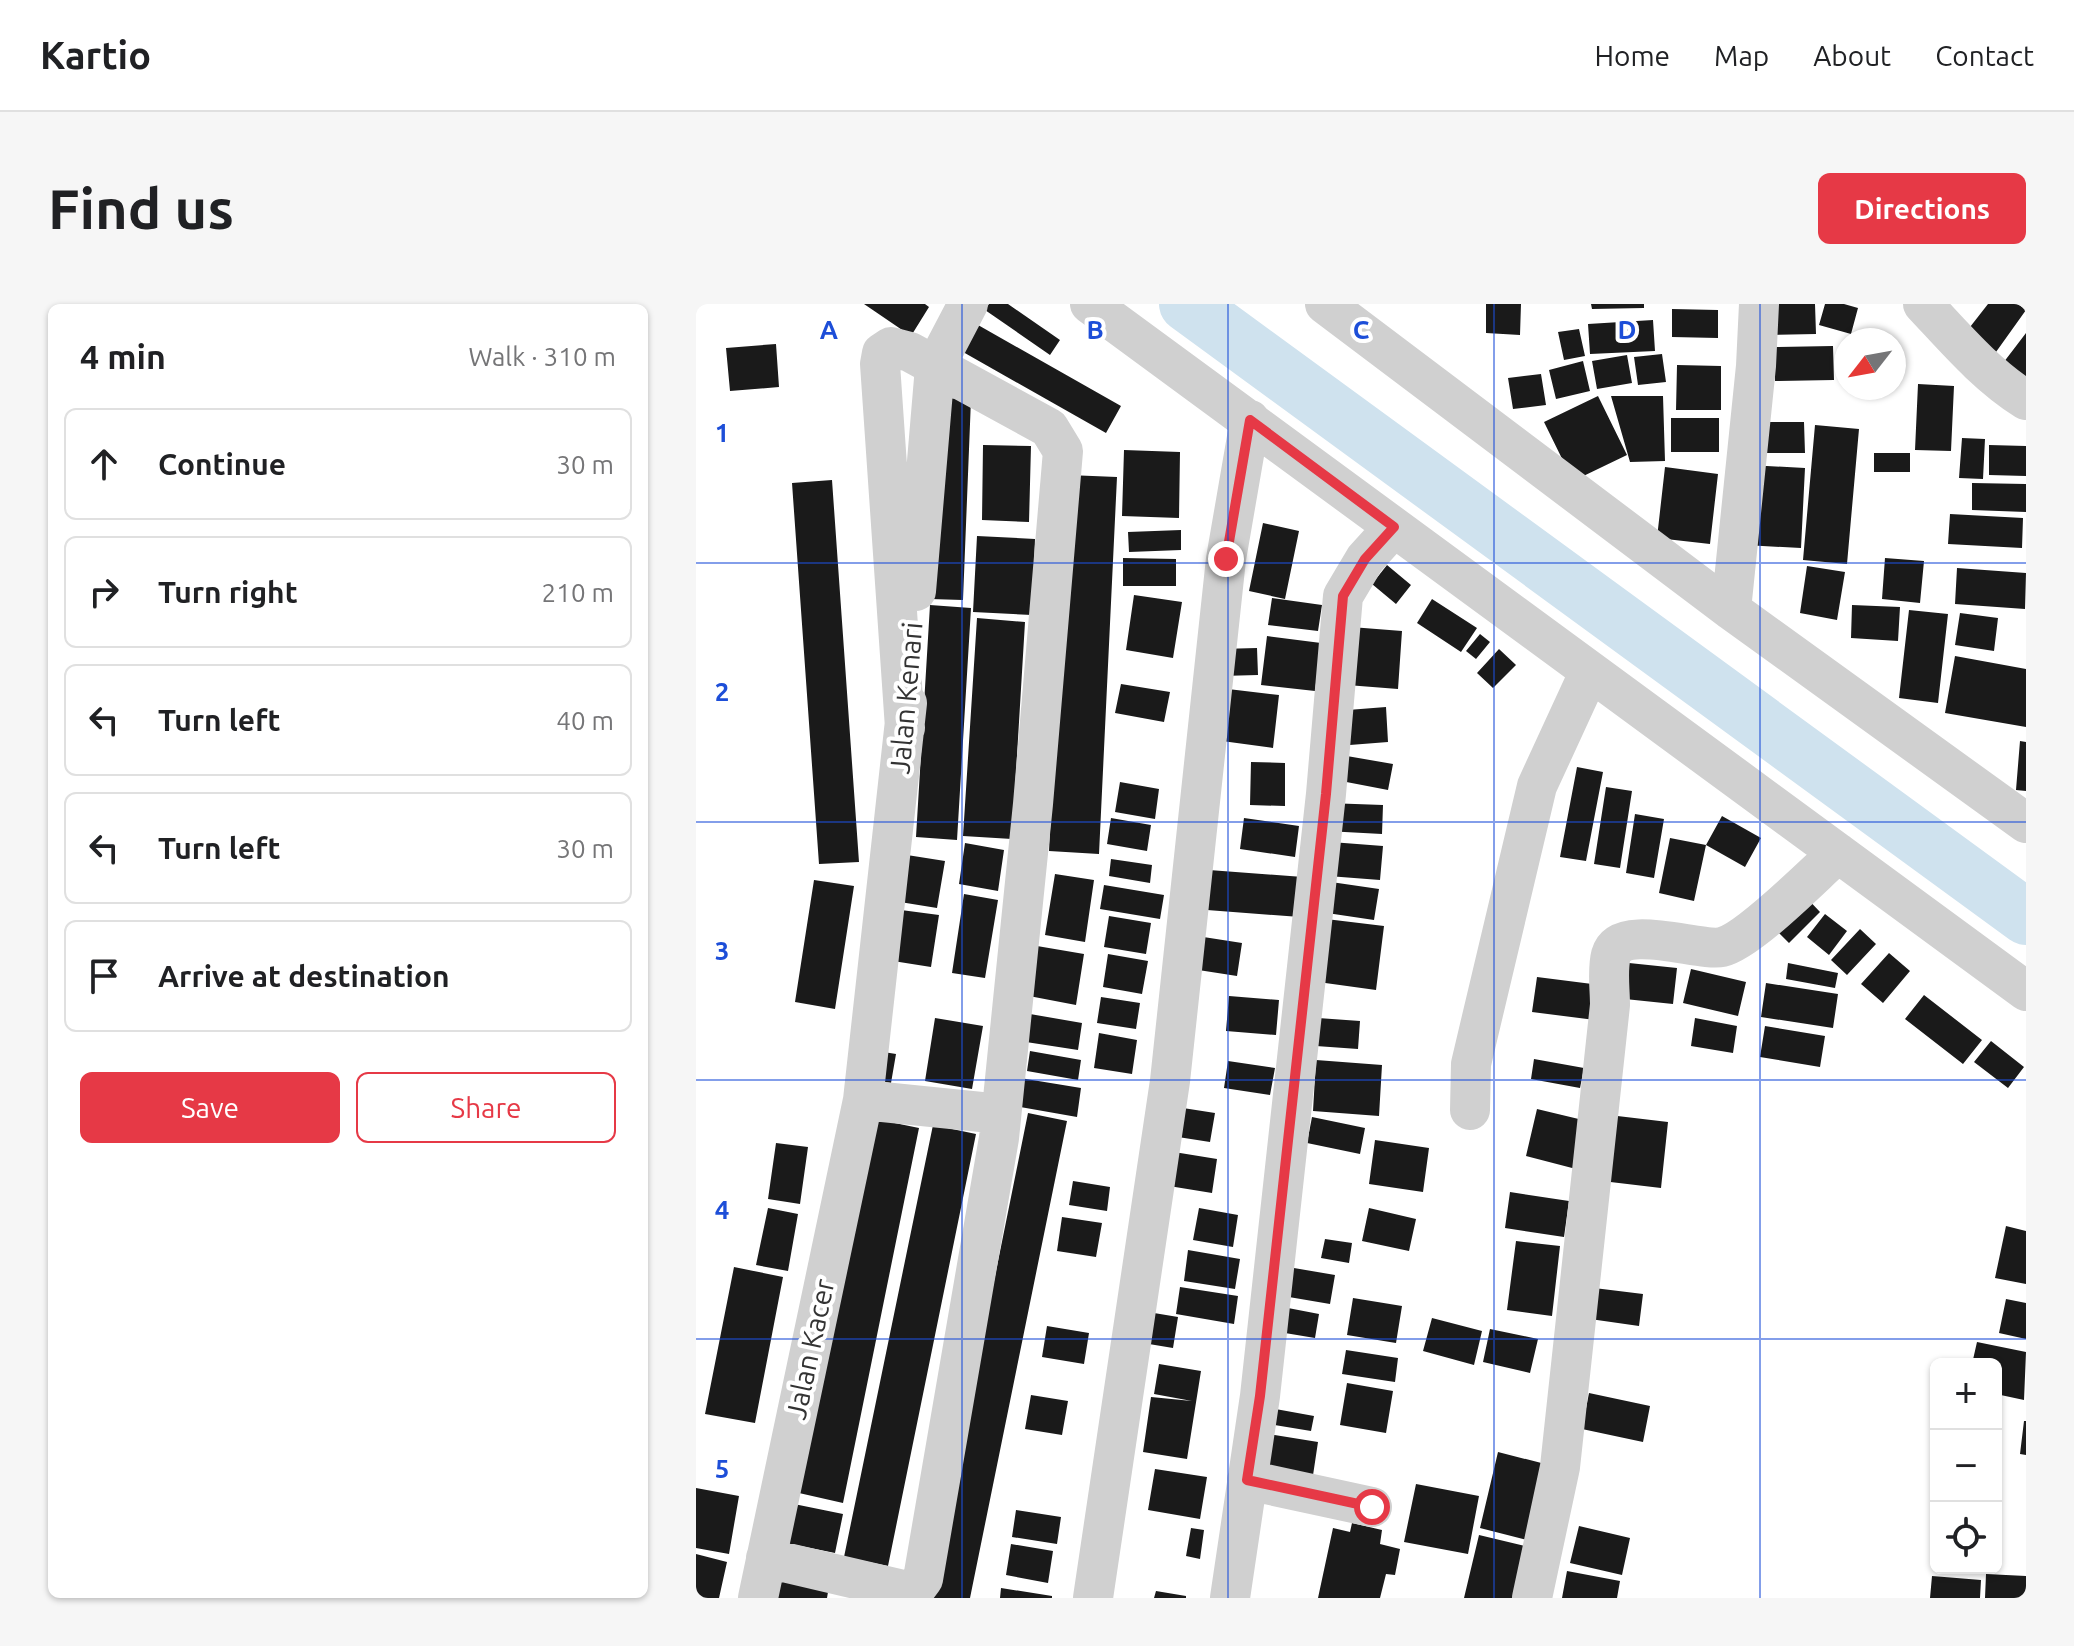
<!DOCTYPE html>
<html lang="en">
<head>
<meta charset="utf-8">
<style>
  body { margin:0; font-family:Ubuntu,sans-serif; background:#f6f6f6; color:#202124 }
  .controls { position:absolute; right:24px; bottom:24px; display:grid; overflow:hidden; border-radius:12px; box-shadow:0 2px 6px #0004 }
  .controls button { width:72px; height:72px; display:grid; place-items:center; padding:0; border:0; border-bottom:2px solid #e0e0e0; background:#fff; color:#202124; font:40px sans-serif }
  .compass { position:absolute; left:1138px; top:24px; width:72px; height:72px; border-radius:50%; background:#fff; box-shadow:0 2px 6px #0004; rotate:239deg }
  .stop { position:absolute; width:24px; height:24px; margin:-18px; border:6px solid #e63946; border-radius:50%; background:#fff }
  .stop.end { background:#e63946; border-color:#fff; box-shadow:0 2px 8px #0008 }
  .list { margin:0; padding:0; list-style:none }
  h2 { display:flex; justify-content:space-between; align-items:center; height:104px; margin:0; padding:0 32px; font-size:34px }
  h2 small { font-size:26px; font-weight:400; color:#757577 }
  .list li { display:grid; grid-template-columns:52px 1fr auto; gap:24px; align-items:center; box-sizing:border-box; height:112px; margin:0 16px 16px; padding:0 16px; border:2px solid #e0e0e0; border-radius:12px }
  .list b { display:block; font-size:30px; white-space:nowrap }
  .list em { font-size:26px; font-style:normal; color:#757577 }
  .actions { display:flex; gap:16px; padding:24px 32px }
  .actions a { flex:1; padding:18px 0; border:2px solid #e63946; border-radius:12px; text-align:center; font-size:28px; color:#e63946 }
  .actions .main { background:#e63946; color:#fff }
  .icon { flex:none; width:44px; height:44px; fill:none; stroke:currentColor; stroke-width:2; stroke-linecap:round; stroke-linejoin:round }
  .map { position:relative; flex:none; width:1330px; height:1294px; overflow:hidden; border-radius:12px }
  header { display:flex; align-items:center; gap:48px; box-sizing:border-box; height:112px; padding:0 40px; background:#fff; border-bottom:2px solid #e0e0e0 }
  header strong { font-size:38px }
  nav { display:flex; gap:44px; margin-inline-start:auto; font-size:28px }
  .intro { display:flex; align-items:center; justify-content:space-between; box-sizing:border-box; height:192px; padding:0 48px }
  h1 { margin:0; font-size:56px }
  .button { padding:20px 36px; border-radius:12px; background:#e63946; color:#fff; font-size:28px; font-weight:700 }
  main { display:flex; gap:48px; padding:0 48px }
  aside { flex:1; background:#fff; border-radius:12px; box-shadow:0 2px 6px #0004 }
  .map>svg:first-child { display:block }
</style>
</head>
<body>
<header>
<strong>Kartio</strong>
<nav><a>Home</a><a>Map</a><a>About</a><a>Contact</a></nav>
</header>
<div class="intro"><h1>Find us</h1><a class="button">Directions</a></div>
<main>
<aside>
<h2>4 min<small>Walk · 310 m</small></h2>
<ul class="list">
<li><svg class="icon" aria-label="ahead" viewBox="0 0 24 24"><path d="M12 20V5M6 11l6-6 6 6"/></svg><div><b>Continue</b></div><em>30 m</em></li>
<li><svg class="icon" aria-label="right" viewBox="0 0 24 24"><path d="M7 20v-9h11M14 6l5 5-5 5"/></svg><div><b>Turn right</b></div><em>210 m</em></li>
<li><svg class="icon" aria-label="left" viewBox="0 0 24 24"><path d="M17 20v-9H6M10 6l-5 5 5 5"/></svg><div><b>Turn left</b></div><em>40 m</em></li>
<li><svg class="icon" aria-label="left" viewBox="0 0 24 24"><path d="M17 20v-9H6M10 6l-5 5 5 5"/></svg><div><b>Turn left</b></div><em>30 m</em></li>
<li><svg class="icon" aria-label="arrive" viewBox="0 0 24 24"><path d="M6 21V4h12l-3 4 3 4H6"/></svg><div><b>Arrive at destination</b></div></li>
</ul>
<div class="actions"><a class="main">Save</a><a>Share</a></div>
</aside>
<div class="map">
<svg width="1330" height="1294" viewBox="0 0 1330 1294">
  <rect width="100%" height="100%" fill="#fff"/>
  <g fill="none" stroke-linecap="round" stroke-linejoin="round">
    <path stroke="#cfe2ee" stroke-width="56" d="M 491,0 L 1330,613"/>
  </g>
  <path fill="#1a1a1a" d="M 168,0 L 229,0 L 233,3 L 215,32 Z
    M 293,0 L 312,0 L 364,36 L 354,51 L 289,6 Z
    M 790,0 L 825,0 L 824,31 L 790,29 Z
    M 895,0 L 948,0 L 948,4 L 896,5 Z
    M 1069,0 L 1119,0 L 1120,30 L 1070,31 Z
    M 1129,0 L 1148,0 L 1162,4 L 1155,30 L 1123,21 Z
    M 1292,0 L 1322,0 L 1330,6 L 1295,55 L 1267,32 Z
    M 976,5 L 1022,6 L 1022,34 L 976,33 Z
    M 957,16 L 959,47 L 894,50 L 892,20 Z
    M 275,17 L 425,102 L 410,129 L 260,44 Z
    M 883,25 L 889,52 L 868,56 L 862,28 Z
    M 1330,29 L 1330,90 L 1301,67 Z
    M 80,40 L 83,83 L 34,87 L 30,44 Z
    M 1137,42 L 1138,76 L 1079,77 L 1078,43 Z
    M 966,50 L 970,78 L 942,81 L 938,53 Z
    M 931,51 L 936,79 L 901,85 L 896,57 Z
    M 887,57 L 894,87 L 860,95 L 853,66 Z
    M 981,61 L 1025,62 L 1025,106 L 980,106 Z
    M 845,70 L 850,101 L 817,105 L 812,74 Z
    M 1222,80 L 1258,82 L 1255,147 L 1219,146 Z
    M 902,92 L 931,151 L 877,177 L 848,118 Z
    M 915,92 L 967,92 L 969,157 L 934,158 Z
    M 241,94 L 275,95 L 267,296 L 234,295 Z
    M 975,114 L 1023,114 L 1023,148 L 975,148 Z
    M 1058,118 L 1108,118 L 1109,149 L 1058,149 Z
    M 1119,121 L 1163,125 L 1151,260 L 1107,256 Z
    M 1266,134 L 1289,135 L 1287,175 L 1263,174 Z
    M 287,141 L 335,142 L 333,218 L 286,216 Z
    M 1293,141 L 1330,142 L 1330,172 L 1293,171 Z
    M 428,146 L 484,148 L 483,214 L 426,212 Z
    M 1178,149 L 1214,149 L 1214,168 L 1178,168 Z
    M 1053,161 L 1109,164 L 1105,244 L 1049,241 Z
    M 969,163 L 1022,170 L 1014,240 L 961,234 Z
    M 372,171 L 421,173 L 403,550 L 353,547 Z
    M 136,176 L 163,558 L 123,560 L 96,179 Z
    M 1276,179 L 1330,180 L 1330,208 L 1276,206 Z
    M 1254,210 L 1327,214 L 1326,244 L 1252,240 Z
    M 567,219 L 603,227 L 589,295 L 553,287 Z
    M 485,226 L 485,246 L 433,248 L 432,228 Z
    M 281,232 L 339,235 L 336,311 L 277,308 Z
    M 427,254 L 480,255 L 480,282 L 427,282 Z
    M 1189,254 L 1228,257 L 1224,299 L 1186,295 Z
    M 691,261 L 715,281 L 700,300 L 676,280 Z
    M 1111,262 L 1149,268 L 1141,316 L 1104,309 Z
    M 1261,264 L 1330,269 L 1329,305 L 1259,300 Z
    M 438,291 L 486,298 L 477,354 L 430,346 Z
    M 576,294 L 626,301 L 622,327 L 572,321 Z
    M 736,295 L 781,324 L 765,348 L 721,319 Z
    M 234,301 L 275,304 L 261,536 L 220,533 Z
    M 1156,301 L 1204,303 L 1202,337 L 1155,334 Z
    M 1213,306 L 1252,310 L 1242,399 L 1203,394 Z
    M 1264,309 L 1302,314 L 1298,347 L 1259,341 Z
    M 281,314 L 329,318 L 316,535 L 267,532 Z
    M 655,323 L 706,327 L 702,385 L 651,381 Z
    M 784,330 L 794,338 L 780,355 L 770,347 Z
    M 571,332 L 625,339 L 619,387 L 565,381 Z
    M 561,344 L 562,371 L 525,372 L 524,345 Z
    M 803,345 L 820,361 L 797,384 L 781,369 Z
    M 1259,352 L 1330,365 L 1330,423 L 1249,409 Z
    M 425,380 L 474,388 L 468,418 L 419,409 Z
    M 532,385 L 583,391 L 577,444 L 526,437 Z
    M 690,403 L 692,438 L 641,442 L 639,407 Z
    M 1324,437 L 1330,438 L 1330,487 L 1320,486 Z
    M 645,451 L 697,460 L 692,486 L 640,476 Z
    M 555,458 L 589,459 L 589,502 L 554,501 Z
    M 881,463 L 907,468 L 890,557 L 864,553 Z
    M 424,478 L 463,485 L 459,515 L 419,508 Z
    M 910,483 L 936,487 L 924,564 L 898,560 Z
    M 631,499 L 687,501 L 686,530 L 630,527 Z
    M 939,510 L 968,515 L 958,574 L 930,569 Z
    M 1026,512 L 1065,534 L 1049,563 L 1010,541 Z
    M 415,514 L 455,521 L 451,547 L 411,540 Z
    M 548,514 L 603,522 L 599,553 L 544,545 Z
    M 974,534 L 1010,541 L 998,597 L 963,589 Z
    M 635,538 L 687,542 L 684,576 L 632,572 Z
    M 269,539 L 308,546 L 302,587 L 263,580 Z
    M 211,551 L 249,557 L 241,604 L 204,598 Z
    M 415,555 L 456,561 L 454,579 L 413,572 Z
    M 513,566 L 607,573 L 604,613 L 511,606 Z
    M 359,570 L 398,576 L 389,638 L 349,631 Z
    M 118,576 L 158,582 L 139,705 L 99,698 Z
    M 635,578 L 683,585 L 678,616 L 631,609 Z
    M 408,581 L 468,591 L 464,615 L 404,605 Z
    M 268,590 L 302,596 L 289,674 L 256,669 Z
    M 1107,590 L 1124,608 L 1093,639 L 1076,622 Z
    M 205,606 L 243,611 L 235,663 L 197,657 Z
    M 1129,610 L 1151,627 L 1133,651 L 1111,633 Z
    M 413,612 L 455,619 L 450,650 L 408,643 Z
    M 630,615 L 688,622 L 680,686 L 622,678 Z
    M 1164,625 L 1180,640 L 1151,671 L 1135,656 Z
    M 501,632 L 546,639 L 541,672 L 496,665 Z
    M 341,642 L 388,650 L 380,701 L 333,692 Z
    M 1193,649 L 1214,667 L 1187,699 L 1165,680 Z
    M 412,650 L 452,657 L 446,690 L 407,683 Z
    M 933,659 L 981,664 L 977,700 L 929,695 Z
    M 1092,659 L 1142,669 L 1139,684 L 1090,675 Z
    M 995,665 L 1050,678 L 1042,712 L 987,699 Z
    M 841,673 L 904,681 L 899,716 L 836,708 Z
    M 1070,679 L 1142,690 L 1137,724 L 1065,713 Z
    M 1228,691 L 1286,736 L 1267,760 L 1209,715 Z
    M 533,692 L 583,696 L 580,731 L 530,727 Z
    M 405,693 L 444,699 L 440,725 L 401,719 Z
    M 334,710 L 386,719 L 382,746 L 330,738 Z
    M 239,714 L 287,722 L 276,785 L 229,777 Z
    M 622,714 L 664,717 L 662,745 L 620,742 Z
    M 999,714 L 1041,722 L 1037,749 L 995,742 Z
    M 1069,722 L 1129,732 L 1124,763 L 1064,753 Z
    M 403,729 L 441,736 L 436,770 L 398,764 Z
    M 1295,737 L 1328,763 L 1312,784 L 1278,758 Z
    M 175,746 L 200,750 L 195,779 L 171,775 Z
    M 334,747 L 385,756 L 382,776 L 331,767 Z
    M 838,755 L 888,764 L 884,784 L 835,775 Z
    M 620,756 L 686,761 L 683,812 L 617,807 Z
    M 532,757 L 579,764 L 574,791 L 528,784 Z
    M 324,774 L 385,784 L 381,813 L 319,802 Z
    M 487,804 L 519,809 L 514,838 L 482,833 Z
    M 841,805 L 891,817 L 880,865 L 830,852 Z
    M 332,809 L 371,817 L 274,1294 L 234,1294 Z
    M 913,811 L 972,818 L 965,884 L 906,877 Z
    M 616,813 L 669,824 L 664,850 L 611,839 Z
    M 179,815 L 223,824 L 147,1199 L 103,1189 Z
    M 237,821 L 280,830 L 192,1262 L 148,1253 Z
    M 679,836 L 733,844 L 727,888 L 673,880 Z
    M 80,839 L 112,843 L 104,900 L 72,895 Z
    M 478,848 L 521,855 L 516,889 L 473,882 Z
    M 377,877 L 414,883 L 411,907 L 373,901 Z
    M 814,888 L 873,897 L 868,933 L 809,924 Z
    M 72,904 L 102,910 L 92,967 L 60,961 Z
    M 503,904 L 542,911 L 537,943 L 497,936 Z
    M 673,904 L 720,915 L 713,947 L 666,937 Z
    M 366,913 L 406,919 L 400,953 L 361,947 Z
    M 1310,922 L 1330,927 L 1330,980 L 1299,974 Z
    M 629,935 L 656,939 L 653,959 L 625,954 Z
    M 820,937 L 864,942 L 856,1012 L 811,1006 Z
    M 492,946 L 544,955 L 539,985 L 488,977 Z
    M 38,963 L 87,973 L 59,1119 L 9,1110 Z
    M 592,963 L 639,971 L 634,1000 L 587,992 Z
    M 484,983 L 542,992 L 538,1020 L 480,1010 Z
    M 890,983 L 947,990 L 943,1022 L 887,1014 Z
    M 657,994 L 706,1002 L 700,1039 L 651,1031 Z
    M 1310,995 L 1330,999 L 1330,1035 L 1303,1029 Z
    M 592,1004 L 623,1010 L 619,1034 L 589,1029 Z
    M 446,1007 L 482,1013 L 477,1044 L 441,1038 Z
    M 736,1014 L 786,1027 L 778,1061 L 727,1047 Z
    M 351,1022 L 393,1029 L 388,1060 L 346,1053 Z
    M 794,1025 L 842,1035 L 834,1069 L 787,1058 Z
    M 1281,1038 L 1330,1048 L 1328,1096 L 1300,1090 L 1300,1060 L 1276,1060 Z
    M 650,1046 L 702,1054 L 699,1078 L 646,1070 Z
    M 463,1060 L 505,1067 L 491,1155 L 447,1148 L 455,1093 L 496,1097 L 458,1090 Z
    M 651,1079 L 697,1087 L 690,1129 L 644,1121 Z
    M 893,1089 L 954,1102 L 947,1138 L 886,1125 Z
    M 335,1091 L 372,1097 L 366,1131 L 329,1125 Z
    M 569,1103 L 618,1112 L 615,1127 L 566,1119 Z
    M 1328,1117 L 1330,1117 L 1330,1151 L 1324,1150 Z
    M 560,1128 L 622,1138 L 616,1178 L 554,1168 Z
    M 802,1148 L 857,1162 L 839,1238 L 784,1224 Z
    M 459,1165 L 511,1173 L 504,1215 L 452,1206 Z
    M 720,1180 L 783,1192 L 772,1250 L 708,1238 Z
    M 0,1184 L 43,1192 L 33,1250 L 0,1244 Z
    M 98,1200 L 147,1210 L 139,1249 L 90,1239 Z
    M 320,1206 L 365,1213 L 361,1240 L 316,1233 Z
    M 656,1219 L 686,1226 L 684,1240 L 704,1245 L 699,1271 L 690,1270 L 684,1294 L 622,1294 L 637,1224 L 654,1228 Z
    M 883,1222 L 934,1234 L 926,1271 L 874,1259 Z
    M 495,1224 L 508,1226 L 504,1255 L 490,1252 Z
    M 783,1231 L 842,1245 L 831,1294 L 768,1294 Z
    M 315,1240 L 357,1247 L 352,1279 L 310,1271 Z
    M 0,1250 L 31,1258 L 23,1294 L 0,1294 Z
    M 871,1267 L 924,1277 L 921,1294 L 866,1294 Z
    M 1290,1270 L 1330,1272 L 1330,1294 L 1289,1294 Z
    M 1236,1272 L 1285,1276 L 1284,1294 L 1234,1294 Z
    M 72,1274 L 132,1288 L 131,1294 L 67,1294 Z
    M 305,1284 L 356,1292 L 356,1294 L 304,1294 Z
    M 460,1287 L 490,1292 L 490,1294 L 458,1294 Z"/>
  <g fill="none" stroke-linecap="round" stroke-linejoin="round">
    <path stroke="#d0d0d0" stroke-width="40" d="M 394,0 L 1330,687
      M 629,0 L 1035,306 L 1330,519
      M 1227,0 C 1259,34 1290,71 1330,96
      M 220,287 L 239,63 L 272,0
      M 1035,306 L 1060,62 L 1063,0
      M 167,796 L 305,810
      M 774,806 L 775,760 L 841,482 L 893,369
      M 551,1176 L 676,1203
      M 70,1254 L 207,1286 L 221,1283 L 227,1275 L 303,834 L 337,500 L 367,147 L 353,124 L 214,48 L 195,43 L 186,49 L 184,60 L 209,424
      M 62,1294 L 167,796 L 211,399
      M 397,1294 L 474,777 L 530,255 L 554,116
      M 534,1294 L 564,1092 L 630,490 L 647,292 L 669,255 L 698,223
      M 836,1294 L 864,1163 L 914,701 C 914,685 911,666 915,651 C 924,618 1004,648 1026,643 C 1054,636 1118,570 1142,549"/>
  </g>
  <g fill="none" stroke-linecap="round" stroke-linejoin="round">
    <path stroke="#e63946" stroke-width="10" d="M 530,255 L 554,116 L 698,223 L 669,255 L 647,292 L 630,490 L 564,1092 L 551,1176 L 676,1203"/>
  </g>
  <path fill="none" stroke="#1d4ed8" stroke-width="2" stroke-opacity="0.55" d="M 266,0 L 266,1294M 532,0 L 532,1294M 798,0 L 798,1294M 1064,0 L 1064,1294M 0,259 L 1330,259M 0,518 L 1330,518M 0,776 L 1330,776M 0,1035 L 1330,1035"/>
  <g text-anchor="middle" stroke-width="8" stroke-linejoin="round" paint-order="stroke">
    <g font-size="28" fill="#333" stroke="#fff">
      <text transform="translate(210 394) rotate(-85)" y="10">Jalan Kenari</text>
      <text transform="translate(114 1045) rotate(-78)" y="10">Jalan Kacer</text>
    </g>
  </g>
  <g font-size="26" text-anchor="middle" font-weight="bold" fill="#1d4ed8" stroke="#fff" stroke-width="8" stroke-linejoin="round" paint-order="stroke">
    <text x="133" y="35">A</text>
    <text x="399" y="35">B</text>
    <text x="665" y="35">C</text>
    <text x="931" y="35">D</text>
    <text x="26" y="138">1</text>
    <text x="26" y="397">2</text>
    <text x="26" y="656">3</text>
    <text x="26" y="915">4</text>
    <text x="26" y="1174">5</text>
  </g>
</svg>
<div class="controls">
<button>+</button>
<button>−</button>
<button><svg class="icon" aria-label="locate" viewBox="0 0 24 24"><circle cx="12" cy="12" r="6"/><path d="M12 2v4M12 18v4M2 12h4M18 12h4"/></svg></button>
</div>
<svg class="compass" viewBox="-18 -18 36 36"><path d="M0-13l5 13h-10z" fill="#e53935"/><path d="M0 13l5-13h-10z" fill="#757577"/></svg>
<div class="stop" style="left:676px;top:1203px"></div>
<div class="stop end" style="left:530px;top:255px"></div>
</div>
</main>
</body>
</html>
